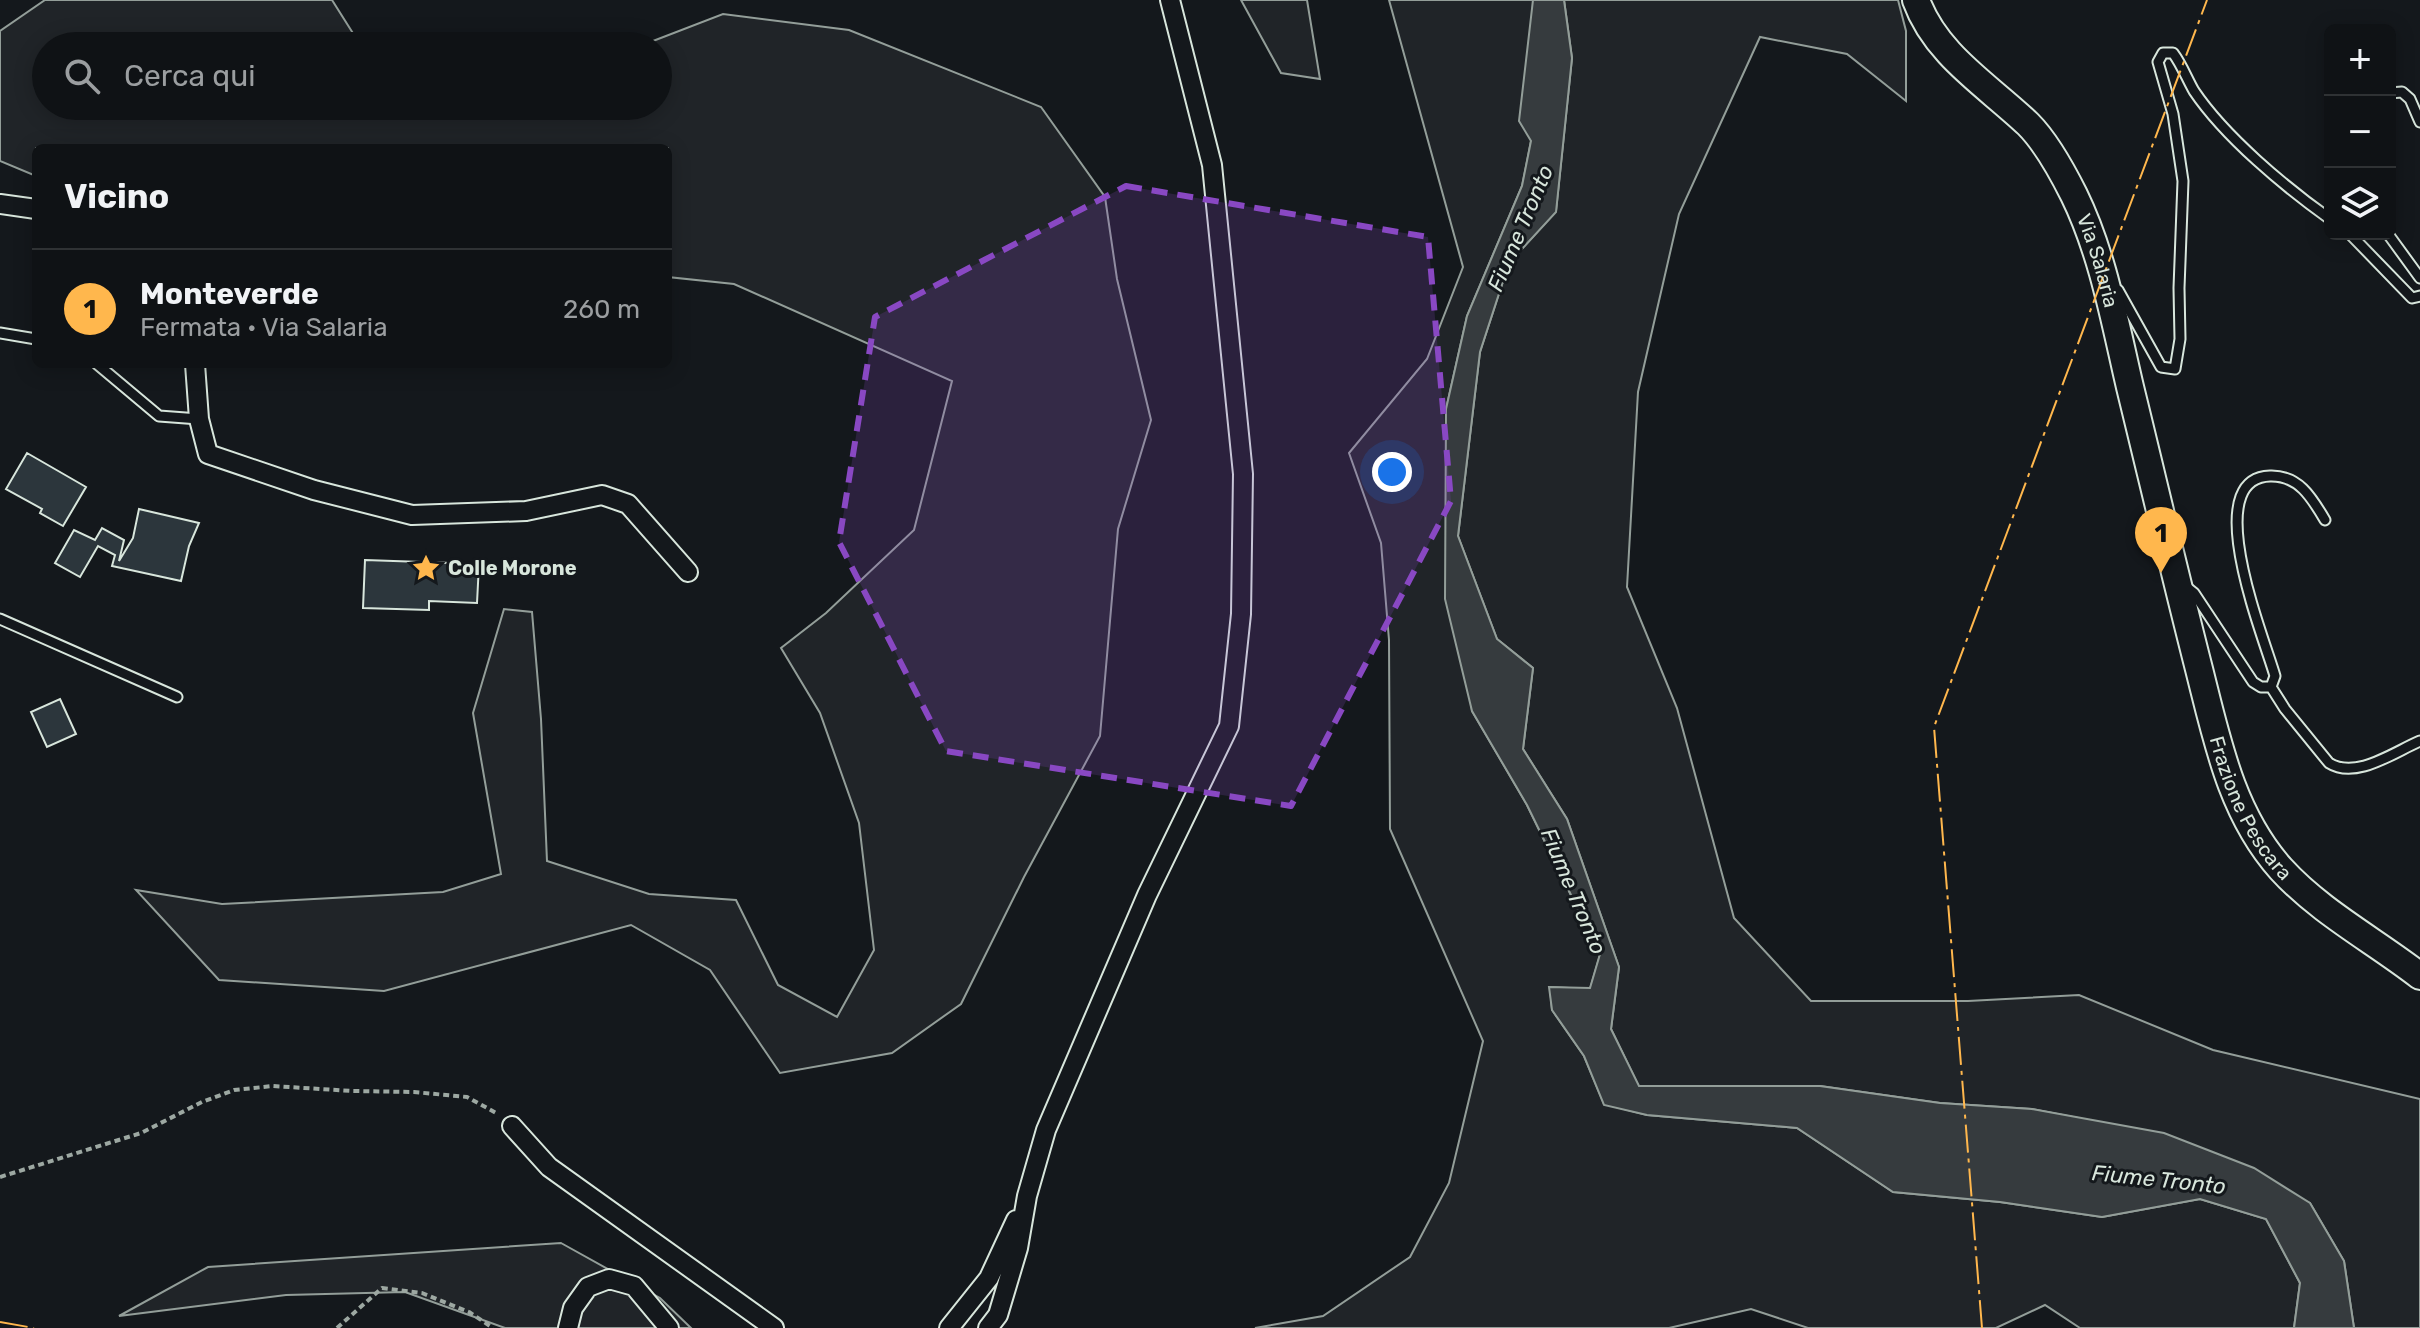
<!DOCTYPE html>
<html lang="it">
<head>
<meta charset="utf-8">
<style>
  body { margin:0; font-family:Rubik,sans-serif; background:#1d2022; color:#f1f3f6 }
  .controls { position:absolute; right:24px; top:24px; display:grid; overflow:hidden; border-radius:12px; box-shadow:0 4px 20px #0003 }
  .controls button { width:72px; height:72px; display:grid; place-items:center; padding:0; border:0; border-bottom:2px solid #2f3234; background:#0f1215; color:#f1f3f6; font:40px sans-serif }
  .you { position:absolute; left:1392px; top:472px; width:28px; height:28px; margin:-20px; border:6px solid #fff; border-radius:50%; background:#1a73e8; box-shadow:0 0 0 12px #1a73e833 }
  .badge { display:grid; place-items:center; width:52px; height:52px; border-radius:50%; background:#ffb74d; color:#111; font-size:26px; font-weight:700 }
  .pin { position:absolute; translate:-50% -66px; filter:drop-shadow(0 2px 4px #0008) }
  .pin::after { content:''; position:absolute; top:42px; width:28px; height:24px; background:inherit; clip-path:polygon(0 0,100% 0,50% 100%) }
  .list { margin:0; padding:0; list-style:none }
  h2 { display:flex; justify-content:space-between; align-items:center; height:104px; margin:0; padding:0 32px; font-size:34px }
  h2 small { font-size:26px; font-weight:400; color:#9b9ea0 }
  .list li { display:grid; grid-template-columns:52px 1fr auto; gap:24px; align-items:center; box-sizing:border-box; height:120px; padding:0 32px; border-top:2px solid #2f3234 }
  .list b { display:block; font-size:30px; white-space:nowrap }
  .list p { margin:0; font-size:26px; white-space:nowrap; color:#9b9ea0 }
  .list em { font-size:26px; font-style:normal; color:#9b9ea0 }
  .icon { flex:none; width:44px; height:44px; fill:none; stroke:currentColor; stroke-width:2; stroke-linecap:round; stroke-linejoin:round }
  .map { position:relative; flex:none; width:2420px; height:1328px; overflow:hidden }
  .search { position:absolute; background:#0f1215; box-shadow:0 4px 20px #0003; left:32px; top:32px; width:640px; height:88px; display:flex; align-items:center; gap:20px; box-sizing:border-box; padding:0 28px; border-radius:44px; color:#9b9ea0; font-size:30px }
  .panel { position:absolute; background:#0f1215; box-shadow:0 4px 20px #0003; left:32px; top:144px; width:640px; height:224px; border-radius:12px }
  .map>svg:first-child { display:block }
</style>
</head>
<body>
<div class="map">
<svg width="2420" height="1328" viewBox="0 0 2420 1328">
  <rect width="100%" height="100%" fill="#14181c"/>
  <path fill="#202428" stroke="#939e99" stroke-width="2" d="M 45,0 L 332,0 L 361,46 L 46,46 L 46,106 L 486,106 L 507,113 L 519,106 L 658,106 L 658,46 L 640,46 L 723,14 L 849,30 L 1041,107 L 1105,197 L 1117,279 L 1151,420 L 1118,529 L 1100,736 L 1024,877 L 961,1004 L 892,1053 L 780,1073 L 710,970 L 631,925 L 384,991 L 219,980 L 136,890 L 222,904 L 443,892 L 501,874 L 473,713 L 504,609 L 532,612 L 541,719 L 547,861 L 649,894 L 736,900 L 778,985 L 837,1017 L 874,950 L 859,823 L 820,713 L 781,648 L 826,613 L 914,530 L 952,381 L 734,284 L 668,277 L 668,148 L 36,148 L 36,176 L 0,161 L 0,31 Z
    M 1241,0 L 1307,0 L 1320,79 L 1281,73 Z
    M 1389,0 L 1533,0 L 1531,141 L 1522,186 L 1467,316 L 1446,409 L 1472,711 L 1527,805 L 1600,955 L 1590,989 L 1550,987 L 1552,1010 L 1584,1056 L 1604,1104 L 1647,1115 L 1797,1128 L 1893,1192 L 2000,1202 L 2102,1217 L 2200,1199 L 2266,1219 L 2300,1283 L 2294,1328 L 2080,1328 L 2045,1305 L 1996,1328 L 1808,1328 L 1751,1309 L 1669,1328 L 1255,1328 L 1323,1316 L 1410,1257 L 1449,1183 L 1483,1041 L 1390,829 L 1389,640 L 1381,543 L 1349,453 L 1427,359 L 1463,267 Z
    M 1564,0 L 1898,0 L 1906,31 L 1906,101 L 1847,54 L 1760,37 L 1679,214 L 1638,392 L 1627,587 L 1677,708 L 1734,918 L 1811,1001 L 1968,1001 L 2079,995 L 2213,1050 L 2420,1099 L 2420,1328 L 2354,1328 L 2344,1261 L 2310,1203 L 2078,1118 L 2032,1109 L 1940,1103 L 1820,1086 L 1639,1087 L 1611,1029 L 1619,967 L 1567,819 L 1523,749 L 1533,668 L 1497,639 L 1458,536 L 1480,352 L 1509,263 L 1556,211 L 1572,58 Z
    M 561,1243 L 660,1298 L 691,1328 L 505,1328 L 405,1292 L 286,1295 L 119,1316 L 208,1267 Z"/>
  <path fill="#363b3e" stroke="#939e99" stroke-width="2" d="M 1533,0 L 1564,0 L 1572,58 L 1556,212 L 1509,263 L 1480,352 L 1458,536 L 1497,639 L 1533,668 L 1523,749 L 1567,819 L 1619,967 L 1611,1029 L 1639,1086 L 1820,1086 L 1940,1103 L 2032,1109 L 2164,1133 L 2254,1168 L 2310,1203 L 2344,1261 L 2354,1328 L 2294,1328 L 2300,1283 L 2266,1219 L 2200,1199 L 2102,1217 L 2000,1202 L 1893,1192 L 1797,1128 L 1647,1115 L 1604,1105 L 1584,1056 L 1552,1010 L 1549,987 L 1590,988 L 1600,954 L 1527,805 L 1472,711 L 1445,599 L 1446,409 L 1467,316 L 1522,186 L 1531,141 L 1519,121 Z"/>
  <path fill="#2c363c" stroke="#d8e6dc" stroke-width="2" d="M 27,453 L 86,487 L 63,526 L 40,513 L 42,509 L 6,489 Z
    M 139,509 L 199,523 L 189,546 L 181,581 L 112,566 L 115,555 L 98,546 L 80,577 L 55,563 L 74,530 L 95,540 L 102,528 L 124,540 L 119,561 L 133,538 Z
    M 365,560 L 479,564 L 477,603 L 429,601 L 429,610 L 363,608 Z
    M 60,699 L 76,734 L 47,747 L 31,712 Z"/>
  <g fill="none" stroke-linecap="round" stroke-linejoin="round">
    <defs>
      <path id="lane" d="M 2390,93 L 2402,92 L 2410,99 L 2420,122
        M 2350,234 L 2412,298 L 2420,296
        M 2388,234 L 2420,278
        M 2118,290 L 2161,367 L 2175,369 L 2180,339 L 2179,288 L 2183,181 L 2173,114 L 2158,62 L 2163,53 L 2173,53 C 2182,65 2187,79 2194,91 C 2225,137 2285,187 2330,219
        M 0,333 L 36,339
        M 97,364 L 159,416 L 199,419
        M 2184,585 L 2194,593 L 2253,682 L 2261,687 L 2271,687 L 2275,676 C 2265,640 2198,478 2270,476 C 2299,475 2312,498 2325,520
        M 0,619 L 177,697
        M 2271,687 L 2285,709 L 2329,763 C 2356,780 2394,752 2420,741"/>
      <path id="street" d="M 0,204 L 36,209
        M 195,364 L 199,419 L 208,454 L 314,490 L 412,515 L 526,511 L 602,495 L 628,504 L 688,572
        M 512,1126 L 549,1167 L 774,1328
        M 568,1328 L 573,1308 L 588,1287 L 609,1279 L 634,1286 L 669,1328
        M 949,1328 L 989,1278 L 1016,1220
        M 988,1328 L 998,1315 L 1018,1248 L 1027,1196 L 1046,1130 L 1147,895 L 1229,726 L 1241,614 L 1243,474 L 1212,165 L 1170,0"/>
      <g id="secondary">
        <path id="s1" d="M 1916,0 C 1936,55 1987,85 2028,124 C 2047,143 2062,171 2074,195 C 2103,254 2115,323 2130,387 C 2153,481 2175,575 2199,669 C 2217,740 2231,813 2281,869 C 2320,912 2375,941 2420,976"/>
      </g>
    </defs>
    <use href="#lane" stroke="#d8e6dc" stroke-width="13"/>
    <use href="#street" stroke="#d8e6dc" stroke-width="22"/>
    <use href="#secondary" stroke="#d8e6dc" stroke-width="30"/>
    <path stroke="#9da8a2" stroke-width="4" stroke-dasharray="6 4" stroke-linecap="butt" d="M 0,1177 L 141,1133 L 202,1102 L 234,1090 L 273,1086 L 352,1091 L 414,1092 L 467,1097 L 498,1114
      M 337,1328 L 382,1288 L 422,1293 L 469,1312 L 493,1328"/>
    <use href="#lane" stroke="#14181c" stroke-width="9"/>
    <use href="#street" stroke="#14181c" stroke-width="18"/>
    <use href="#secondary" stroke="#14181c" stroke-width="26"/>
    <path stroke="#ffb74d" stroke-width="2" stroke-dasharray="28 6 4 6" stroke-linecap="butt" d="M 0,1322 L 34,1328
      M 1982,1328 L 1934,727 L 2207,0"/>
  </g>
  <path fill="#8948c3" fill-opacity="0.2" stroke="#8948c3" stroke-width="6" stroke-dasharray="16 10" stroke-linejoin="round" d="M 1126,186 L 1428,237 L 1451,501 L 1291,806 L 946,751 L 839,542 L 875,317 Z"/>
  <defs>
    <symbol id="sight-bare" viewBox="-9 -9 18 18"><path d="M0-6L1.8-2.2L6-1.7L2.9 1.2L3.7 5.4L0 3.3L-3.7 5.4L-2.9 1.2L-6-1.7L-1.8-2.2Z" fill="#ffb74d" stroke="#14181c" stroke-width="2.5" paint-order="stroke"/></symbol>
  </defs>
  <g fill-rule="evenodd">
    <use href="#sight-bare" x="406" y="548" width="40" height="40"/>
  </g>
  <g text-anchor="middle" stroke-width="6" stroke-linejoin="round" paint-order="stroke">
    <g font-size="20" fill="#d8e6dc" stroke="#14181c">
      <text dy="7" stroke="none"><textPath href="#s1" startOffset="324">Via Salaria</textPath></text>
      <text dy="7" stroke="none"><textPath href="#s1" startOffset="894">Frazione Pescara</textPath></text>
    </g>
    <g font-size="20" font-weight="bold" fill="#d8e6dc" stroke="#14181c" text-anchor="start">
      <text x="448" y="575">Colle Morone</text>
    </g>
    <g font-size="22" font-style="italic" fill="#d8e6dc" stroke="#14181c">
      <text transform="translate(1520 228) rotate(-67)" y="8">Fiume Tronto</text>
      <text transform="translate(1574 891) rotate(67)" y="8">Fiume Tronto</text>
      <text transform="translate(2159 1179) rotate(6)" y="8">Fiume Tronto</text>
    </g>
  </g>
</svg>
<div class="controls">
<button>+</button>
<button>−</button>
<button><svg class="icon" aria-label="layers" viewBox="0 0 24 24"><path d="M12 4l9 5-9 5-9-5zM3 14l9 5 9-5"/></svg></button>
</div>
<div class="you"></div>
<div class="pin badge" style="left:2161px;top:573px">1</div>
<div class="search"><svg class="icon" aria-label="search" viewBox="0 0 24 24"><circle cx="10" cy="10" r="6"/><path d="M15 15l6 6"/></svg>Cerca qui</div>
<section class="panel">
<h2>Vicino<small></small></h2>
<ul class="list">
<li><span class="badge">1</span><div><b>Monteverde</b><p>Fermata · Via Salaria</p></div><em>260 m</em></li>
</ul>
</section>
</div>
</body>
</html>
